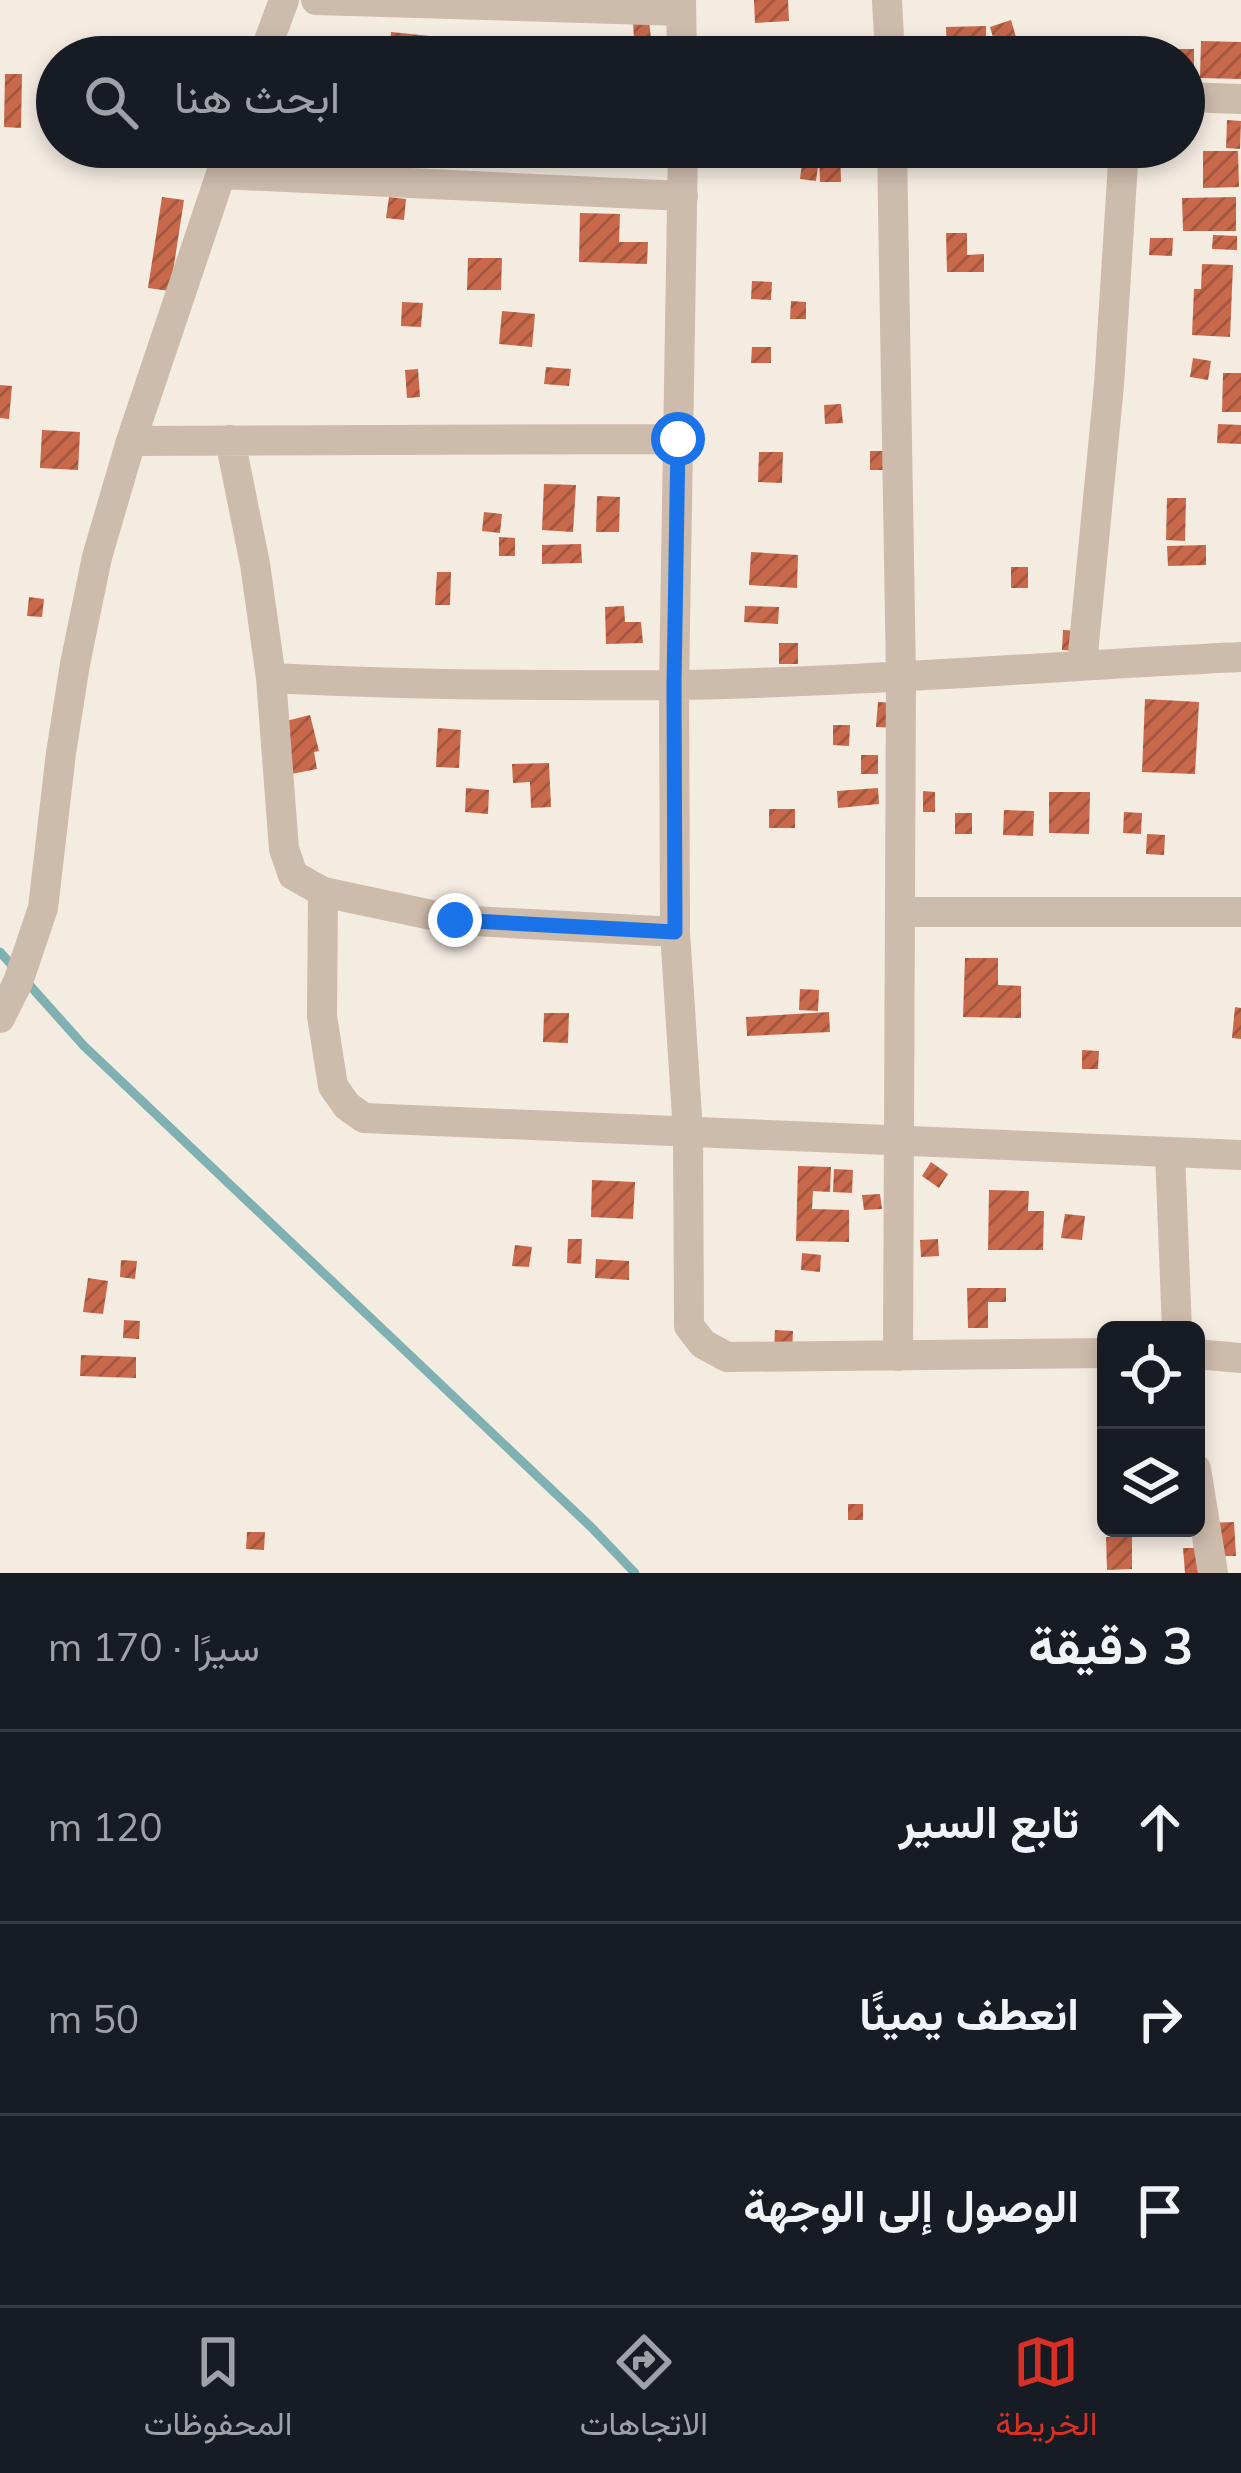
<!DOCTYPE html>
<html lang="ar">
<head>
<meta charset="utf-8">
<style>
  body { margin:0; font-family:Mulish,Vazirmatn,sans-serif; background:#20242c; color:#f1f3f6; direction:rtl }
  .controls { position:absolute; right:36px; bottom:36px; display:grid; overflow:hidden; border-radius:18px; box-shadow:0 6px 18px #0003 }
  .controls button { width:108px; height:108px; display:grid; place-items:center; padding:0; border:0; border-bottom:3px solid #363941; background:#171b24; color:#f1f3f6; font:60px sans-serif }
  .stop { position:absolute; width:36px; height:36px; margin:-27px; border:9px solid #1a73e8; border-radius:50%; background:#fff }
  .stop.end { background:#1a73e8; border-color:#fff; box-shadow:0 3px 12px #0008 }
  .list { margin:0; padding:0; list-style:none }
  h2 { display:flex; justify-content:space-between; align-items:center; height:156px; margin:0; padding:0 48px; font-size:51px }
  h2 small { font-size:39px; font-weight:400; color:#9ea1a6 }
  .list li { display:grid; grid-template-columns:78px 1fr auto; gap:36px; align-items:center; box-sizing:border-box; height:192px; padding:0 48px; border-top:3px solid #363941 }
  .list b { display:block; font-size:45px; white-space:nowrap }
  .list em { font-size:39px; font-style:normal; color:#9ea1a6 }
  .icon { flex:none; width:66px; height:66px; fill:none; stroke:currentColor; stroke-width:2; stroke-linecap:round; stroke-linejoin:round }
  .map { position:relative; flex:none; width:1241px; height:1573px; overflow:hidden; direction:ltr }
  .search { position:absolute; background:#171b24; box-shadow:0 6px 18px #0003; left:36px; right:36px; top:36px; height:132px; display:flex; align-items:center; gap:30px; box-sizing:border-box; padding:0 42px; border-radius:66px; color:#9ea1a6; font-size:45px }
  .sheet { height:732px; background:#171b24 }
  nav { display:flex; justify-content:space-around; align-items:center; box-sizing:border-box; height:168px; border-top:3px solid #363941; background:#171b24; font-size:33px; color:#9ea1a6 }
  nav a { display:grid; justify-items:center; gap:6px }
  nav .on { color:#d93025 }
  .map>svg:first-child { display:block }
</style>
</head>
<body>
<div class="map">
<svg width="1241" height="1573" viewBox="0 0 1241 1573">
  <defs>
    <pattern id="building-hatch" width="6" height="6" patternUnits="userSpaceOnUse" patternTransform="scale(3)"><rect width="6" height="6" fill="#c8694b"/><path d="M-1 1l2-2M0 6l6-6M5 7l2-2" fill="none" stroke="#a4573f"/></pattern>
  </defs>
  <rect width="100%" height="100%" fill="#f4ebe1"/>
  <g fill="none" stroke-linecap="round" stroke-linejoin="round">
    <path stroke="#7fb0b2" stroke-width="9" d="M 0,952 L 84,1046 L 591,1527 L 635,1573"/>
  </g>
  <path fill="url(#building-hatch)" d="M 754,0 L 788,0 L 789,21 L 755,23 Z
    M 649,20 L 651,39 L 634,40 L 633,21 Z
    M 1011,20 L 1018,44 L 997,51 L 990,27 Z
    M 986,26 L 986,57 L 947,57 L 946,27 Z
    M 391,32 L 430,36 L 428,57 L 389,57 Z
    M 1111,41 L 1123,41 L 1122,57 L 1111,57 Z
    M 1201,41 L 1241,42 L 1241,79 L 1200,78 Z
    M 1157,49 L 1194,49 L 1194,84 L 1184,83 L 1184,57 L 1157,57 Z
    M 5,74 L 22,74 L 21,128 L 4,127 Z
    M 1184,119 L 1194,119 L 1194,139 L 1184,139 Z
    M 1227,120 L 1241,121 L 1240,149 L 1226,148 Z
    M 795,147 L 840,147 L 841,182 L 820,182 L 819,153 L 818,162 L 796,163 Z
    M 1203,151 L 1238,151 L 1239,187 L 1203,188 Z
    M 802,164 L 818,166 L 816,181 L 800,179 Z
    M 162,197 L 184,200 L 170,291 L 148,288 Z
    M 389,197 L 406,199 L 404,220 L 386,218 Z
    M 1236,197 L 1236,231 L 1183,231 L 1182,198 Z
    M 580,213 L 620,214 L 619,242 L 648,242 L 647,264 L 579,262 Z
    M 946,233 L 967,233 L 967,255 L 984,254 L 984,272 L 947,272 Z
    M 1213,235 L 1237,236 L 1237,250 L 1212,249 Z
    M 1150,238 L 1173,238 L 1172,256 L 1149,255 Z
    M 468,258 L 502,258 L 501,290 L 467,290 Z
    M 1202,264 L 1233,265 L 1230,337 L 1192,335 L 1194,289 L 1201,289 Z
    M 752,281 L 772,282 L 771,300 L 751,299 Z
    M 791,301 L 806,302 L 806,319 L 790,319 Z
    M 402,302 L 423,303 L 421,327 L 401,326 Z
    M 502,311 L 535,314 L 532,347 L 499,344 Z
    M 752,347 L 771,347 L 771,363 L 751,363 Z
    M 1193,358 L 1211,361 L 1208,380 L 1190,377 Z
    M 546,367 L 571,369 L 569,386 L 544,384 Z
    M 418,369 L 420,397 L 407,398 L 405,370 Z
    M 1223,373 L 1241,373 L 1241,412 L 1222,412 Z
    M 0,385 L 12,386 L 9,419 L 0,418 Z
    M 841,404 L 843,423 L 825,424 L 824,405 Z
    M 1218,424 L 1241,425 L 1241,444 L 1217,443 Z
    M 42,430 L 80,432 L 78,470 L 40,468 Z
    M 870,451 L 886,451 L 886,470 L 870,470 Z
    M 759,452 L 783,452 L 782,483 L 758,482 Z
    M 544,484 L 576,485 L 573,532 L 542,530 Z
    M 597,496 L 620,497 L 619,532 L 596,532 Z
    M 1167,498 L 1186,498 L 1185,541 L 1166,540 Z
    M 484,512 L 502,514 L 500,533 L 482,531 Z
    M 499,537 L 515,538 L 515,556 L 499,556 Z
    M 581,544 L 582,563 L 542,564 L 542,545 Z
    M 1206,545 L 1206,565 L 1168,566 L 1167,546 Z
    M 751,552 L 798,555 L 797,588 L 749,585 Z
    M 1011,567 L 1028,567 L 1028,588 L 1011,588 Z
    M 437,572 L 451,572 L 450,605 L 435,605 Z
    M 29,597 L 44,599 L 42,617 L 27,616 Z
    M 624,606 L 625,622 L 641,622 L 643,643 L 606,644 L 605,607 Z
    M 745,606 L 779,607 L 778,624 L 744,622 Z
    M 1063,630 L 1080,631 L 1078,651 L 1062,650 Z
    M 779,643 L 798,643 L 798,664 L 779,664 Z
    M 1145,699 L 1199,702 L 1195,774 L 1142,772 Z
    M 878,702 L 897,703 L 896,728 L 876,727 Z
    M 310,715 L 319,751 L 314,752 L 317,769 L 286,775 L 274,724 Z
    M 833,725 L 850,725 L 849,746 L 833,745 Z
    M 438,728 L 461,730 L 459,768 L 436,767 Z
    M 861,755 L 878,755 L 878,774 L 861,774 Z
    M 549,763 L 551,807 L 531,808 L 530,782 L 513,783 L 512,764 Z
    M 466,788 L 489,790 L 488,814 L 465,812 Z
    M 878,788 L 879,804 L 838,808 L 837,791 Z
    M 923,791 L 935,792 L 935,812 L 923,812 Z
    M 1049,792 L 1090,792 L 1089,834 L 1049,833 Z
    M 769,809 L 795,809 L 795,828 L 769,828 Z
    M 1004,810 L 1034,811 L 1033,836 L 1003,835 Z
    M 1124,812 L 1142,813 L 1141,834 L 1123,833 Z
    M 955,813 L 972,813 L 972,834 L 955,834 Z
    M 1147,834 L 1165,835 L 1164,855 L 1146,854 Z
    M 965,958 L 998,958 L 998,985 L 1021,986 L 1021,1018 L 963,1017 Z
    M 800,989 L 819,990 L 818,1011 L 799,1010 Z
    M 1235,1007 L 1241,1008 L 1241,1039 L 1232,1038 Z
    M 829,1012 L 830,1032 L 747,1036 L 746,1017 Z
    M 544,1013 L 569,1013 L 568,1043 L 543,1042 Z
    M 1082,1050 L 1099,1051 L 1098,1069 L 1082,1069 Z
    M 931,1162 L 948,1174 L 939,1188 L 922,1176 Z
    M 798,1166 L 831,1167 L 830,1192 L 813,1191 L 812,1209 L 849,1210 L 849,1242 L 796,1241 Z
    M 834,1169 L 853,1170 L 852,1193 L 833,1192 Z
    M 592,1180 L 635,1182 L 633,1219 L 591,1217 Z
    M 989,1190 L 1029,1191 L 1028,1211 L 1044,1211 L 1043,1250 L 988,1250 Z
    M 880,1194 L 882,1209 L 864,1210 L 862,1195 Z
    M 1065,1214 L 1085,1216 L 1082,1240 L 1061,1238 Z
    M 568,1239 L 582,1239 L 581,1264 L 567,1263 Z
    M 938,1239 L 939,1256 L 921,1257 L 920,1240 Z
    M 515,1245 L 532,1247 L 529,1267 L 512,1266 Z
    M 802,1253 L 821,1255 L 820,1272 L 801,1270 Z
    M 596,1259 L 629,1261 L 629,1280 L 595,1278 Z
    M 121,1260 L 137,1261 L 135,1279 L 120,1277 Z
    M 88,1278 L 108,1281 L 103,1314 L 83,1312 Z
    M 967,1288 L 1006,1288 L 1006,1302 L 988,1302 L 988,1328 L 968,1328 Z
    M 124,1320 L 140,1321 L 139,1339 L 123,1338 Z
    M 775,1330 L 793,1331 L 792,1351 L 774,1349 Z
    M 81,1355 L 136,1357 L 136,1378 L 80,1376 Z
    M 848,1504 L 863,1504 L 863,1520 L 848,1520 Z
    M 1234,1522 L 1236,1556 L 1207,1556 L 1206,1523 Z
    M 247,1532 L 265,1532 L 264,1550 L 246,1549 Z
    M 1132,1536 L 1132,1569 L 1107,1570 L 1106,1537 Z
    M 1183,1548 L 1200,1548 L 1201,1573 L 1185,1573 Z"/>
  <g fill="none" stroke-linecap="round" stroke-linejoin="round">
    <path stroke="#cdbbac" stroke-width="30" d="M 316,0 L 681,11
      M 681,0 L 682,57
      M 887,0 L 890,57
      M 263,57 L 284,0
      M 1184,97 L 1241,99
      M 683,147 L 674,685 L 675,932 L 688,1132 L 689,1326 L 703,1344 L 727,1357 L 1106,1353
      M 892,147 L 901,676 L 898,1356
      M 221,174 L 683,196
      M 230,440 L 255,564 L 271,678 L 284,849 L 293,875 L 323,892 L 455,920 L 675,932
      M 131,441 L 678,439
      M 1082,664 L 1109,385 L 1124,147
      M 271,678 C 405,685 540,686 674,685 C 863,682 1052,666 1241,657
      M 323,892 L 322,1016 L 333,1086 L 347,1106 L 364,1118 L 1241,1155
      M 900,912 L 1241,912
      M 0,1018 L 18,982 L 43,908 L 61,753 L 75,664 L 97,557 L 131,441 L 230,147
      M 1170,1152 L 1177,1330
      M 1196,1354 L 1241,1358
      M 1196,1469 L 1213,1573"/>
  </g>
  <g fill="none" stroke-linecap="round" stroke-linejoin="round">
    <path stroke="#1a73e8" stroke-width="15" d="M 455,920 L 675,932 L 674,685 L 678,439"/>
  </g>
</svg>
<div class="controls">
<button><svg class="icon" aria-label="locate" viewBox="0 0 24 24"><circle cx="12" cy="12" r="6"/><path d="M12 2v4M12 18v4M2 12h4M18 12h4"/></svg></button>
<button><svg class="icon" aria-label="layers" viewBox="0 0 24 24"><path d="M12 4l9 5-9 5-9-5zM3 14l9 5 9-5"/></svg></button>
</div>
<div class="stop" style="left:678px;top:439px"></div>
<div class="stop end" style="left:455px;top:920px"></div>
<div class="search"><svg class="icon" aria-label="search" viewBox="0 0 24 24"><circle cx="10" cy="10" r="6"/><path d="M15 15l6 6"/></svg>ابحث هنا</div>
</div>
<section class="sheet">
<h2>3 دقيقة<small>سيرًا · 170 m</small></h2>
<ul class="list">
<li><svg class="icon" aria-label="ahead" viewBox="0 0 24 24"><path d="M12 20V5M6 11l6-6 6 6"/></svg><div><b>تابع السير</b></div><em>120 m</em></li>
<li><svg class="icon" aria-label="right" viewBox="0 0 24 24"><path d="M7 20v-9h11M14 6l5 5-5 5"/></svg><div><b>انعطف يمينًا</b></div><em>50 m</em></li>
<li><svg class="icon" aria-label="arrive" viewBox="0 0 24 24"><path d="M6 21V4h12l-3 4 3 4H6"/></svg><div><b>الوصول إلى الوجهة</b></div></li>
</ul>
</section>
<nav>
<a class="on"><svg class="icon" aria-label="map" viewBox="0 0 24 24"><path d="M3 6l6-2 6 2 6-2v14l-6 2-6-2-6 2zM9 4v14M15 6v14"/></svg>الخريطة</a>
<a><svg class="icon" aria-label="directions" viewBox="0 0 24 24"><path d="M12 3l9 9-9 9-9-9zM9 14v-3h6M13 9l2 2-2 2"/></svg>الاتجاهات</a>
<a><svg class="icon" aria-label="saved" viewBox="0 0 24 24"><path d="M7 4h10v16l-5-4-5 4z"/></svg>المحفوظات</a>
</nav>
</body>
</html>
